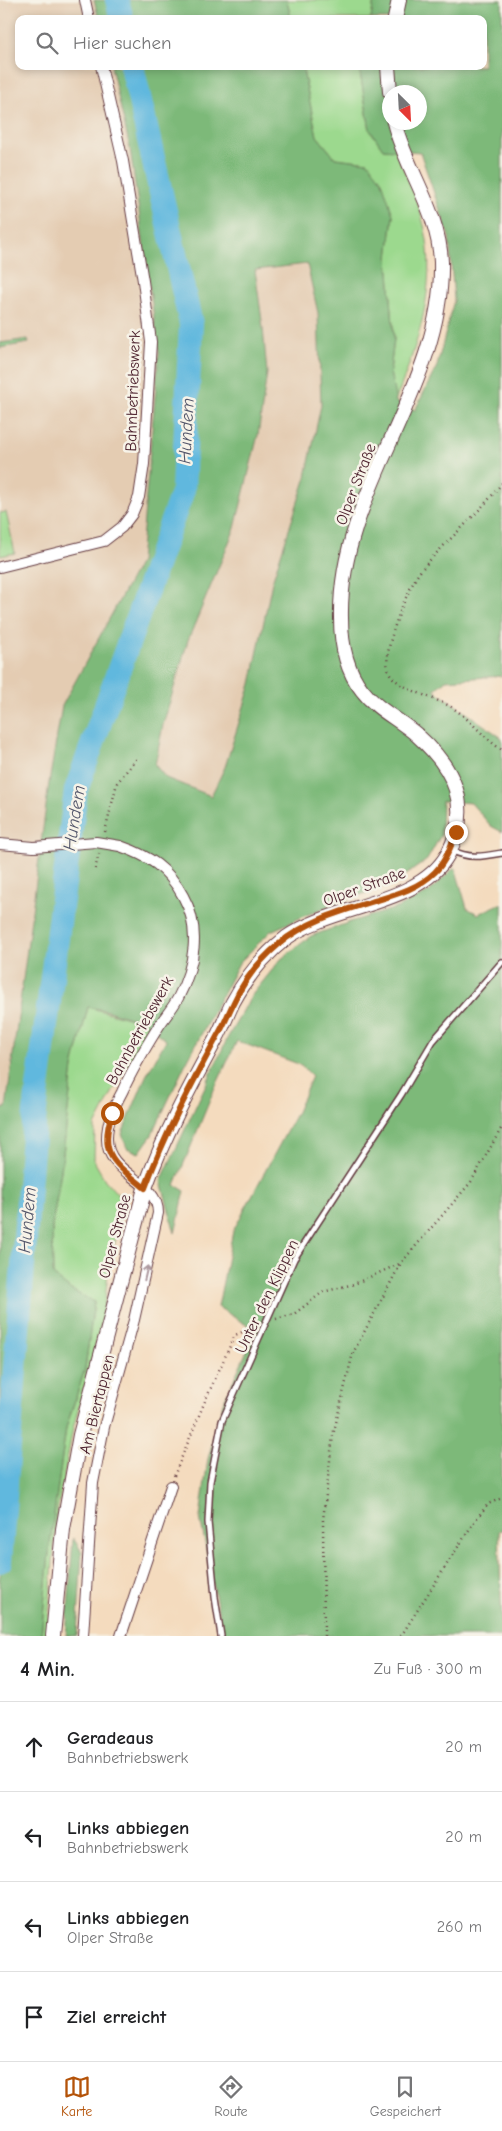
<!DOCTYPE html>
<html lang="de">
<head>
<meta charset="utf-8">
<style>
  body { margin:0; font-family:"Comic Neue",sans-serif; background:#f6f6f6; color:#202124 }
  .compass { position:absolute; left:382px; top:85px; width:45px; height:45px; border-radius:50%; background:#fff; box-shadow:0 2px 8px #0003; rotate:156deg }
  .stop { position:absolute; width:15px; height:15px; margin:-11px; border:4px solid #b45309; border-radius:50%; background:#fff }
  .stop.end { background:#b45309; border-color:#fff; box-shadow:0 1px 5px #0008 }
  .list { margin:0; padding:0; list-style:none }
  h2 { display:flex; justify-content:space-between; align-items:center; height:65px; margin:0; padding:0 20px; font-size:21px }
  h2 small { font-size:16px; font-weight:400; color:#757577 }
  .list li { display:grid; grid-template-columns:32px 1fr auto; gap:15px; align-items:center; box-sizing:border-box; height:90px; padding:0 20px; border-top:1px solid #e0e0e0 }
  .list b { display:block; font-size:19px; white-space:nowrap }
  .list p { margin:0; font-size:16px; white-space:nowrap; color:#757577 }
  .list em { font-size:16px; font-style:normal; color:#757577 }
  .icon { flex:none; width:28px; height:28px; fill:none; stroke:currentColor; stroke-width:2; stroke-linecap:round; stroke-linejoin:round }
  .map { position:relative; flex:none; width:502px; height:1636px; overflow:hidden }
  .search { position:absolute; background:#fff; box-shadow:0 2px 8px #0003; left:15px; right:15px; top:15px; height:55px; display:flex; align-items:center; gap:12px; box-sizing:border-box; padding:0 18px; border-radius:10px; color:#757577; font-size:19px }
  .sheet { height:425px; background:#fff }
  nav { display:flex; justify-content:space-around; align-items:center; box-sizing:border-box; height:70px; border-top:1px solid #e0e0e0; background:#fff; font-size:14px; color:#757577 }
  nav a { display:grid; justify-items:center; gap:2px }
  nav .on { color:#b45309 }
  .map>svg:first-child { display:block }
</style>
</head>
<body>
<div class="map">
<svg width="502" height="1636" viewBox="0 0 502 1636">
  <rect width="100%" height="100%" fill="#f7f3e8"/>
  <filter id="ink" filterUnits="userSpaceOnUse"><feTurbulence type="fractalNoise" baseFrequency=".02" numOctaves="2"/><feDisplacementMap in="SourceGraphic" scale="10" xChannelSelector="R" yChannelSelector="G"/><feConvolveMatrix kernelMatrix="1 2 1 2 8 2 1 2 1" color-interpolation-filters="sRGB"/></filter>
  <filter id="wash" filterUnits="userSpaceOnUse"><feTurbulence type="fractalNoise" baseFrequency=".0096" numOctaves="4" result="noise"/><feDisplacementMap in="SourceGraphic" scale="20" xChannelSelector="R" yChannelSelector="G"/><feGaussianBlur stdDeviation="1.12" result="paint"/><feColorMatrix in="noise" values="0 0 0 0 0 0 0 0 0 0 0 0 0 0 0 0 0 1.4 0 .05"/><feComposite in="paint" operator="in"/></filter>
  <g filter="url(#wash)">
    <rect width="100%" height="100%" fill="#f4dbbe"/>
    <path fill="#e4ccb2" d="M 0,0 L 94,0 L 99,19 L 19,19 L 19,66 L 111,66 L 130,148 L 159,353 L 140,562 L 62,706 L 49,783 L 6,1108 L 0,1109 Z
      M 307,263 L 318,313 L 321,405 L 306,477 L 272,582 L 251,684 L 225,767 L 211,796 L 166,778 L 155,765 L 163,725 L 188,640 L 235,528 L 267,373 L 263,328 L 255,270 Z"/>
    <path fill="#9cd98e" stroke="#737c5c" d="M 287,0 L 374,0 L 371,19 L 291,19 Z
      M 302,66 L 361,66 L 360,73 L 370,130 L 383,149 L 395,150 C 408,179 422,208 427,240 C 435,297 415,350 395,402 L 390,372 L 394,339 L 388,258 L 393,215 L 368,162 L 335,158 L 317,136 Z
      M 6,512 L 15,553 L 0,556 L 0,513 Z
      M 88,1007 L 142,1022 L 150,1027 L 112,1093 L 95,1126 L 94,1161 L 105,1180 L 120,1197 L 122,1211 L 108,1273 L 103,1317 L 73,1429 L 57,1512 L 47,1636 L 41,1636 L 50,1543 L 66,1428 L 85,1369 L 94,1302 L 71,1290 L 53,1275 L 52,1226 L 61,1171 L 73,1067 Z"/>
    <path fill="#7db979" stroke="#646c52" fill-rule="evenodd" d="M 94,0 L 287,0 L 291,19 L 99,19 Z
      M 374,0 L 502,0 L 502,676 L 446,680 L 434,690 L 502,738 L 502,832 L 491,826 L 471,803 L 442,801 L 441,835 L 427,860 L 396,882 L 316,911 L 271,931 L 239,963 L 184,1067 L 152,1135 L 139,1153 L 127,1148 L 122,1134 L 146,1076 L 166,1040 L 142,1022 L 108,1011 L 88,1007 L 73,1067 L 61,1171 L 52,1226 L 53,1275 L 71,1290 L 94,1302 L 85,1369 L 66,1428 L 50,1543 L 41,1636 L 0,1636 L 0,1109 L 6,1108 L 49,783 L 62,706 L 140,562 L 159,353 L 130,148 L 111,66 L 302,66 L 317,136 L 335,158 L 368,162 L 382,181 L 393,215 L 388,258 L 394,339 L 390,372 L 396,402 L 415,410 L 437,366 L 454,300 L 449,237 L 420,152 L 383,149 L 370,130 L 360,73 L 361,66 L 483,66 L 483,19 L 371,19 ZM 390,92 L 420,92 L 420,122 L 390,122 ZM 307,264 L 318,313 L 321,405 L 306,477 L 272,582 L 251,684 L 225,767 L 211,796 L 166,778 L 155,765 L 163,725 L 188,640 L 235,528 L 258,435 L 267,373 L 263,328 L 255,270 Z
      M 28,339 L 29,343 L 0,348 L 0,343 Z
      M 455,867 L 467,908 L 478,914 L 502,903 L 502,1530 L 499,1531 L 502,1636 L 223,1636 L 200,1517 L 208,1459 L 223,1403 L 256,1331 L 218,1307 L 233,1231 L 297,1112 L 312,1076 L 301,1065 L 237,1041 L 214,1090 L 175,1185 L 185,1191 L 175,1233 L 161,1181 L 228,1037 L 252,995 L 281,959 L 311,936 L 353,921 L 397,908 L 429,892 Z
      M 73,1538 L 82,1552 L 77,1636 L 66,1636 Z"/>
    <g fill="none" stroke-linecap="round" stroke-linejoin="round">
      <path stroke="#61b8de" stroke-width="24" d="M 117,0 L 122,19
        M 0,1561 L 35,1111 L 76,790 L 183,490 L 191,324 L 132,66"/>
    </g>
  </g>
  <g filter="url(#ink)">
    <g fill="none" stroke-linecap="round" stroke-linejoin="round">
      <defs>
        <path id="service" d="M 450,850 C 471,859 480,857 502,853
          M 221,1636 L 215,1597 L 208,1522 L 210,1482 L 222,1421 L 294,1259 L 401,1095 L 433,1041 L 502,962"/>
        <path id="minor" d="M 85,0 L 89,19
          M 0,567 L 104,541 L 122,527 L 132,514 L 139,497 L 144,464 L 151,342 L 143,281 L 123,161 L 101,66
          M 0,844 L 34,847
          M 83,1636 L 93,1483 L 104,1427 L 134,1320 L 158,1213 C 158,1179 106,1175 107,1138 C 107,1121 114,1107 122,1092 C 132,1070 144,1050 157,1029 C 163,1019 172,1009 178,998 C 195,966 201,928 183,896 C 168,868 149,856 120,846
          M 121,1636 L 171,1486"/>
        <path id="secondary" d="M 395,19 L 399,0
          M 388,66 L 390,92
          M 53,1636 L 63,1529 L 80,1435 L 145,1188 C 164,1135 190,1087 217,1037 C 223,1026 227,1014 233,1002 C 246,978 264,955 286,938 C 333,904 419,906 448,854 C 473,806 454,768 417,735 C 399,719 377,710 362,690 C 346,670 341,643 341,618 C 338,490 444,389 441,262 C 439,211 406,170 394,122"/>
      </defs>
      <use href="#service" stroke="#643b41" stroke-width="8"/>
      <use href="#minor" stroke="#643b41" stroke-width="12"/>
      <use href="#secondary" stroke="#643b41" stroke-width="16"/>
      <path stroke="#643b41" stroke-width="2.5" stroke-dasharray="1 4" stroke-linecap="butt" d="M 502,483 C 478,515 448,539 422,569 C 409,584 378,657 390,674 C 400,690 437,698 453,708 C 471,720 484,738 502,750
        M 105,832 L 117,783 L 138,757
        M 95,869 L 99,854
        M 276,1319 L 294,1314 L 323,1292 L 354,1284 L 399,1264
        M 174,1476 L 205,1401 L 235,1335 L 254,1327
        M 324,1636 L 323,1520 L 333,1435 L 353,1353 L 401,1263 L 471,1182 L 502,1127
        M 401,1636 L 474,1522 L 488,1504 L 502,1498"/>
      <use href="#service" stroke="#fff" stroke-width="5"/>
      <use href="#minor" stroke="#fff" stroke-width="10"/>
      <use href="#secondary" stroke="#fff" stroke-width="14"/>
      <defs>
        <path id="minor-bridge" d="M 34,847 L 96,842 L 120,846"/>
      </defs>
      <use href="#minor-bridge" stroke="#643b41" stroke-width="12" stroke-linecap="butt"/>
      <use href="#minor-bridge" stroke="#fff" stroke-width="10"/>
    </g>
    <defs><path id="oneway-shaft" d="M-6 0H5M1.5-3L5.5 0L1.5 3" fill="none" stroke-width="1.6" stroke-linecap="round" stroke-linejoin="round" transform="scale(1.25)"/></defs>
    <use stroke="#ae9aa0" href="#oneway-shaft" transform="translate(146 1273) rotate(-77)"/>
  </g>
  <g fill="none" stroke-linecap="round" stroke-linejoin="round" filter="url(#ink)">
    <path stroke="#b45309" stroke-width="6" d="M 112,1113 C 98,1156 115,1163 145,1188 C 165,1134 191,1085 218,1035 C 224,1025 228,1014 233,1004 C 243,982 260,960 279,944 C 305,922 339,912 371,902 C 394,895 418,889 435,872 C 446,861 451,846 456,832"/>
  </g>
  <g text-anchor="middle" stroke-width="5" stroke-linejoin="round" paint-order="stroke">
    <g font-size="16" fill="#4a1f2b" stroke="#f7f3e8">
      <text transform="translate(132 391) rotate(-88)" y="6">Bahnbetriebswerk</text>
      <text transform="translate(355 484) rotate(-69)" y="6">Olper Straße</text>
      <text transform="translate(364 886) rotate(-20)" y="6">Olper Straße</text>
      <text transform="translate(139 1030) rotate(-61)" y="6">Bahnbetriebswerk</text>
      <text transform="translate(114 1236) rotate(-75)" y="6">Olper Straße</text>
      <text transform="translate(266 1296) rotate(-64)" y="6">Unter den Klippen</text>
      <text transform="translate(96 1404) rotate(-76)" y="6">Am Biertappen</text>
    </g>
    <g font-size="18" font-style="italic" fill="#52556a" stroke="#f7f3e8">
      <text transform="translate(186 431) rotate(-87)" y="6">Hundem</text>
      <text transform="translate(74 818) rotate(-81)" y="6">Hundem</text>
      <text transform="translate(27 1220) rotate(-85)" y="6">Hundem</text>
    </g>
  </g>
</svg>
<svg class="compass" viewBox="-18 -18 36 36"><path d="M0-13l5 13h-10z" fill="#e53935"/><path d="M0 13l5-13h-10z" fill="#757577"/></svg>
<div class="stop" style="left:112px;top:1113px"></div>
<div class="stop end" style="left:456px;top:832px"></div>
<div class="search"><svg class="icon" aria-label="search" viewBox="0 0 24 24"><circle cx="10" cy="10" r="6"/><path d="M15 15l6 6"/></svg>Hier suchen</div>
</div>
<section class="sheet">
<h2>4 Min.<small>Zu Fuß · 300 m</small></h2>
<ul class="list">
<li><svg class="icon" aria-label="ahead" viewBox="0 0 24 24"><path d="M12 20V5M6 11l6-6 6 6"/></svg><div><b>Geradeaus</b><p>Bahnbetriebswerk</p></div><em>20 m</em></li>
<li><svg class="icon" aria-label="left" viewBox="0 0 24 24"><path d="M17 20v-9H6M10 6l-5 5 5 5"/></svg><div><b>Links abbiegen</b><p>Bahnbetriebswerk</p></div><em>20 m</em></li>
<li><svg class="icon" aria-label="left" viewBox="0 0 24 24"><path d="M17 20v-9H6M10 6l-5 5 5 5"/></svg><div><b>Links abbiegen</b><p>Olper Straße</p></div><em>260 m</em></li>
<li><svg class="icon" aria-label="arrive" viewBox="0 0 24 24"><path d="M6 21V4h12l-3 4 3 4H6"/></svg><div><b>Ziel erreicht</b></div></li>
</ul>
</section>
<nav>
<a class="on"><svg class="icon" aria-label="map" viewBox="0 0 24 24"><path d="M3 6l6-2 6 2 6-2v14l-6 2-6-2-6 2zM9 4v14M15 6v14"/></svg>Karte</a>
<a><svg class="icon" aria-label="directions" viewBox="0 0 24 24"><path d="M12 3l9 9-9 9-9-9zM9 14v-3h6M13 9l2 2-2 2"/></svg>Route</a>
<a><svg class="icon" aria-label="saved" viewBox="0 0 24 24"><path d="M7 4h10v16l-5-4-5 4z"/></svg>Gespeichert</a>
</nav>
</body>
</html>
